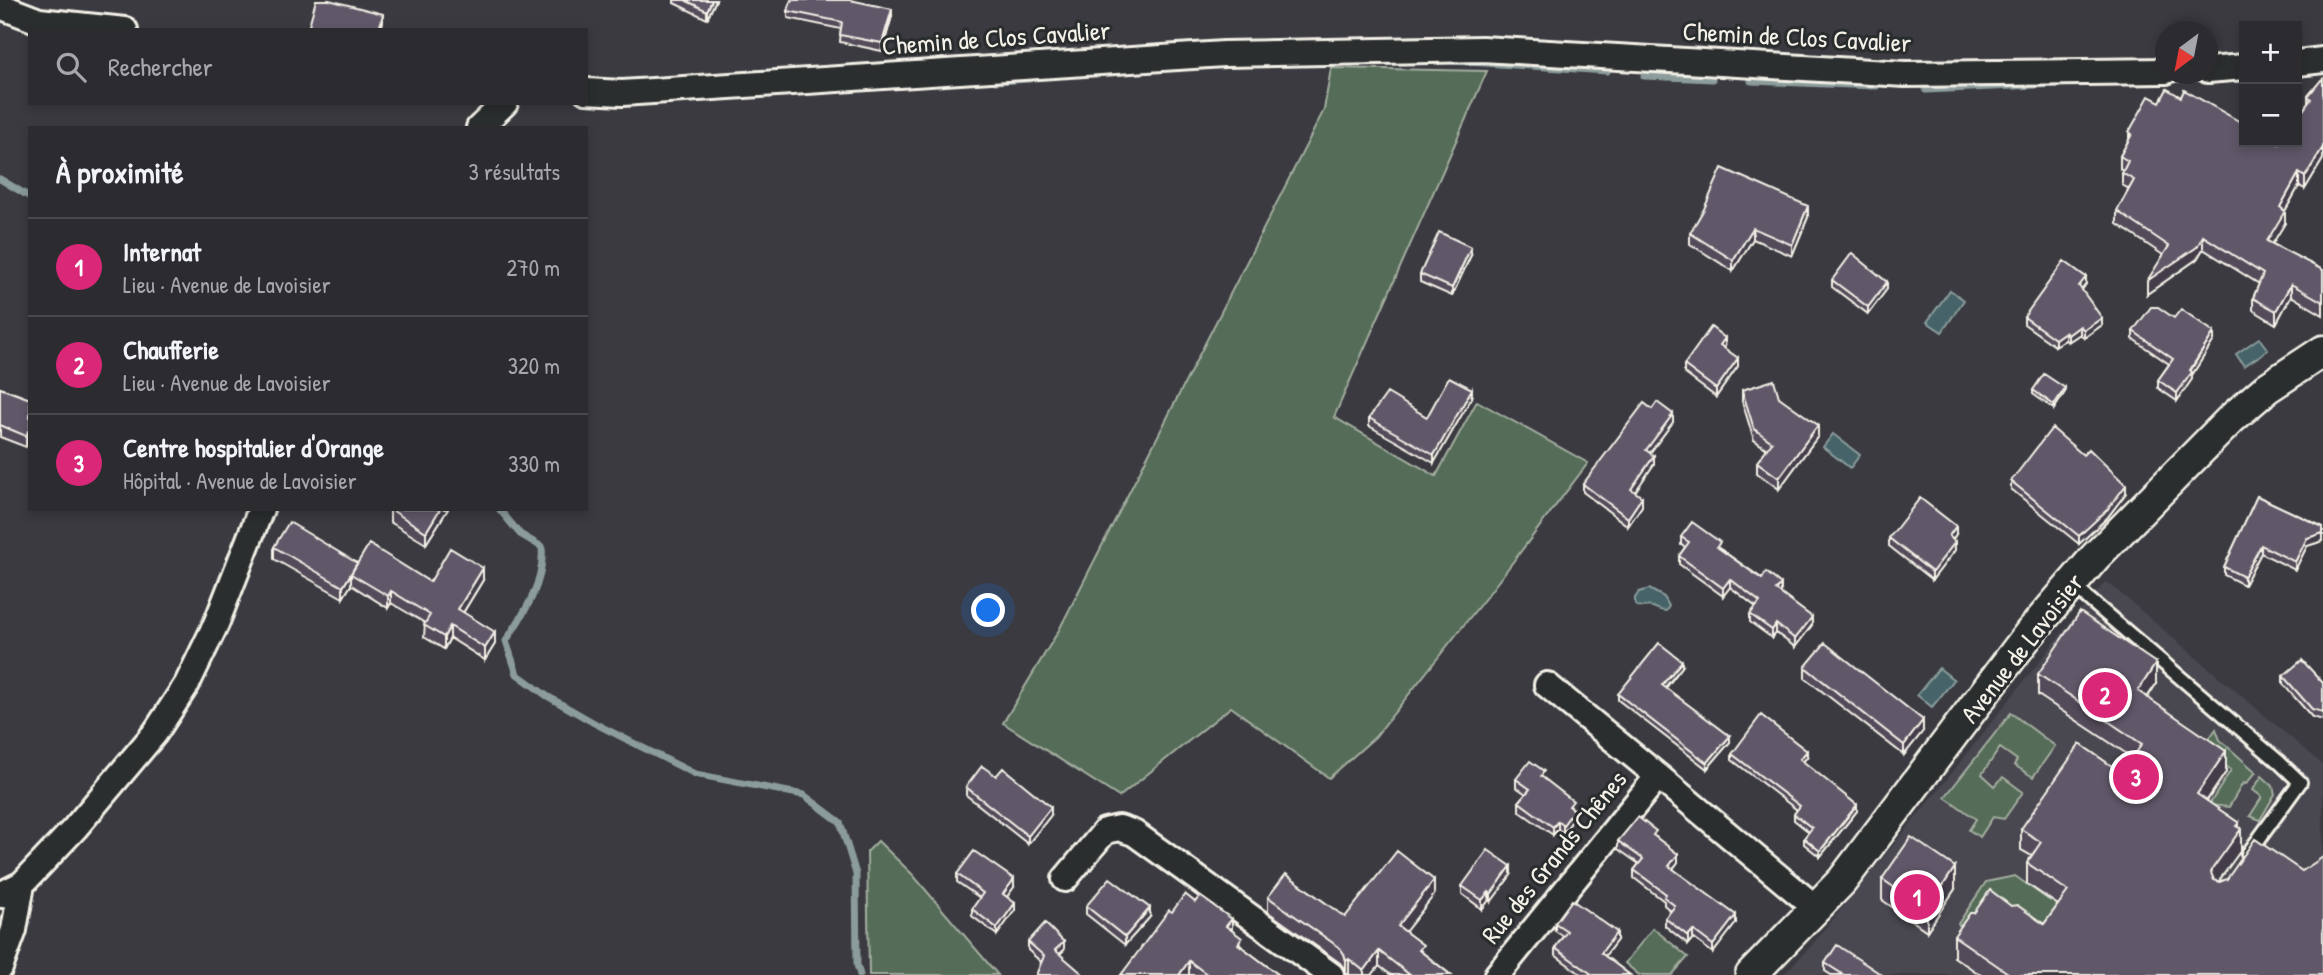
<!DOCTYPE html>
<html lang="fr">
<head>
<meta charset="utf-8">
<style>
  body { margin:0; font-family:"Patrick Hand",sans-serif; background:#343438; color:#f1f3f6 }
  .controls { position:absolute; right:21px; top:21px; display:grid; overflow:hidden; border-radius:0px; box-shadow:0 4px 10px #0003 }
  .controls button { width:63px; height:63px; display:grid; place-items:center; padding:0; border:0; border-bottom:2px solid #48484c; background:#2c2c30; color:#f1f3f6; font:35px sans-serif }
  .compass { position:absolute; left:2155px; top:21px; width:63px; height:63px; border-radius:50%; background:#2c2c30; box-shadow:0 4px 10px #0003; rotate:212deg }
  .you { position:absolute; left:989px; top:611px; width:24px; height:24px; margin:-18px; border:5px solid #fff; border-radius:50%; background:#1a73e8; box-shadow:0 0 0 10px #1a73e833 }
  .badge { display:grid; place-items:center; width:46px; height:46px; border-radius:50%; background:#db2777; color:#fff; font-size:23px; font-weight:700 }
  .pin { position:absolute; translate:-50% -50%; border:4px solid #fff; box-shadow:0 2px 7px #0006 }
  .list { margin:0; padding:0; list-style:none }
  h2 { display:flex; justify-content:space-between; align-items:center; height:91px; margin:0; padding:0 28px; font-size:30px }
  h2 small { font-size:23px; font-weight:400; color:#a6a7ab }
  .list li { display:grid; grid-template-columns:46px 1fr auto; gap:21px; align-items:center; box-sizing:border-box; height:98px; padding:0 28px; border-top:2px solid #48484c }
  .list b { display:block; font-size:26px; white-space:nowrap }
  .list p { margin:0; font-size:23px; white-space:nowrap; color:#a6a7ab }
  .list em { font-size:23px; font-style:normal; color:#a6a7ab }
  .icon { flex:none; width:38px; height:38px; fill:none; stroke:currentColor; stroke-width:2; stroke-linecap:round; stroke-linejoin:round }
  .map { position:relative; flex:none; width:2323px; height:975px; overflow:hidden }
  .search { position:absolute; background:#2c2c30; box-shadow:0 4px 10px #0003; left:28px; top:28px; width:560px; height:77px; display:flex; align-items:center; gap:18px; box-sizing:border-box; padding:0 24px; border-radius:0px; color:#a6a7ab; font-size:26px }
  .panel { position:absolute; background:#2c2c30; box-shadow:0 4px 10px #0003; left:28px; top:126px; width:560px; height:385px; border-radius:0px }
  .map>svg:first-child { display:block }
</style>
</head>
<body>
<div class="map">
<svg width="2323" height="975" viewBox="0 0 2323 975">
  <rect width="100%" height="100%" fill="#3a3a40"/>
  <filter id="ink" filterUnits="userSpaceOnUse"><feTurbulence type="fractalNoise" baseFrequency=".0143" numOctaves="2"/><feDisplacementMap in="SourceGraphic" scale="14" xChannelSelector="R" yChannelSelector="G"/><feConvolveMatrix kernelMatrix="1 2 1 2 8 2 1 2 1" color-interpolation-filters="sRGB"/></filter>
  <g filter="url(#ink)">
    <path fill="#48464f" d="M 2106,581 L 2323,765 L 2323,975 L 1783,975 L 1811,946 L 1939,789 L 2068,625 Z"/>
    <path fill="#546c59" stroke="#a4aea0" stroke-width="2" d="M 1331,68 L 1487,71 L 1334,417 L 1436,476 L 1477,401 L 1588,463 L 1490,592 L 1375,737 L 1329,778 L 1231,707 L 1119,797 L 1003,723 L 1059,630 L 1324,110 Z
      M 2011,713 L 2055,746 L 2033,777 L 2014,765 L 2017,760 L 2000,748 L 1982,774 L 1995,786 L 2003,777 L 2023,792 L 2004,819 L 1993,817 L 1980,837 L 1969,830 L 1976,819 L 1945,797 Z
      M 2216,729 L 2220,740 L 2256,772 L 2246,784 L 2243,783 L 2229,807 L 2209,805 L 2231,770 L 2203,747 Z
      M 2262,776 L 2273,786 L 2275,794 L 2260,820 L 2250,816 L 2262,797 L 2253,790 Z
      M 878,841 L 913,875 L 998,975 L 869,975 L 867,852 Z
      M 2015,876 L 2049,900 L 2063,880 L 2080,892 L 2043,944 L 1966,933 L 1958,924 L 1986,882 Z
      M 1653,928 L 1688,957 L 1672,975 L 1639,975 L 1625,963 Z"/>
    <path fill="#456368" stroke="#8b9c9b" stroke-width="2" d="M 1950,290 L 1964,300 L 1942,332 L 1927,322 Z
      M 2259,338 L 2268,350 L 2244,366 L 2236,354 Z
      M 1833,434 L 1860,455 L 1850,468 L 1823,447 Z
      M 1649,589 L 1664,597 L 1669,606 L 1666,611 C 1659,611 1658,609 1653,607 C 1646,605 1642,609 1635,605 L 1635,598 L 1639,592 Z
      M 1939,668 L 1954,680 L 1932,707 L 1917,695 Z"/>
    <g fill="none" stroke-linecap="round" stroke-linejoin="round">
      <path stroke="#8b9c9b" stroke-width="7" d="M 1453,61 L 1607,71
        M 1644,76 L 1712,79
        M 2165,80 L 2209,78
        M 995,81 L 1029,79
        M 1751,81 L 1876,86
        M 1926,90 L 2059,84
        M 0,179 L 30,197
        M 500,510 L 520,534 L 542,547 C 545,582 525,612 506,641 L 517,674 L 547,696 L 596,724 L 695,774 L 804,795 L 840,822 L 856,874 L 857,965 L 860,975"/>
      <defs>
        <path id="service" d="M 2071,584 L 2279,762 L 2300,782 L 2248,854"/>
        <path id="minor" d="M 0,6 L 39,21 L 125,30
          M 2297,63 L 2323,60
          M 2208,70 L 2244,67
          M 586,91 L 622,93 L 1224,54 L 1482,49 L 1905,74 L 2166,71
          M 479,128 L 505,103
          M 1547,685 L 1658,776
          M 1065,879 L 1105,831 L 1119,828 L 1134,833 L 1331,975
          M 0,895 L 22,884 L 75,828 L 155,733 L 187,684 L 216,624 L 261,509
          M 0,968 L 14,930 L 22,884
          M 1497,975 L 1658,776 L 1817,909"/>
        <path id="tertiary" d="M 1751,975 L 1842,881 L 2029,634 L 2095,557 L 2231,419 L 2267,388 L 2323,351"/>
      </defs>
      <use href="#service" stroke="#f4f1e8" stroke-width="18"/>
      <use href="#minor" stroke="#f4f1e8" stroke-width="30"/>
      <use href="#tertiary" stroke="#f4f1e8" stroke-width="35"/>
      <use href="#service" stroke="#2a2d2e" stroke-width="12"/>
      <use href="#minor" stroke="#2a2d2e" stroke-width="24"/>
      <use href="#tertiary" stroke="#2a2d2e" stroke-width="30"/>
    </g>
    <path fill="#534c5a" stroke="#f4f1e8" stroke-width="2" d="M 674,0 L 716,0 L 707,19 L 674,3 Z
      M 788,11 L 892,16 L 882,51 L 840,42 L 841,29 L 788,18 Z
      M 2323,79 L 2323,159 L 2305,189 L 2299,186 L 2285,211 L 2285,223 L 2272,244 L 2323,270 L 2323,315 L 2291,296 L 2276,324 L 2253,310 L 2253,298 L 2259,284 L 2203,249 L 2197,259 L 2147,294 L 2163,255 L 2117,224 L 2117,211 L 2129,189 L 2122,185 L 2122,173 L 2123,171 L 2120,169 L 2120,156 L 2129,140 L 2129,132 L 2160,102 L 2181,97 L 2279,144 L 2308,103 L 2308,96 Z
      M 1808,217 L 1792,256 L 1753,239 L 1733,271 L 1690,244 L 1690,233 Z
      M 1471,255 L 1452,296 L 1420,282 L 1420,274 Z
      M 1832,280 L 1887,289 L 1868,314 L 1832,287 Z
      M 2086,284 L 2082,290 L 2102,325 L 2084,338 L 2080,334 L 2068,342 L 2065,340 L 2055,346 L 2024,324 L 2024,317 Z
      M 2174,318 L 2214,340 L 2192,375 L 2192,379 L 2177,401 L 2158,388 L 2158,380 L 2169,364 L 2133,339 L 2133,331 Z
      M 1725,346 L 1724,348 L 1738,366 L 1716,397 L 1684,373 L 1684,365 Z
      M 0,388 L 30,399 L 30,443 L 28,442 L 26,447 L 0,437 Z
      M 1742,390 L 1779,397 L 1818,436 L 1779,489 L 1757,473 L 1757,462 L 1767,449 L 1754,440 L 1742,401 Z
      M 2033,390 L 2065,392 L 2054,409 L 2033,394 Z
      M 1472,397 L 1434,463 L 1369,426 L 1369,418 L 1427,417 Z
      M 1652,409 L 1673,422 L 1650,453 L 1654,464 L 1634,492 L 1642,506 L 1628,526 L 1583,492 L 1583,484 Z
      M 2011,481 L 2126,493 L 2107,518 L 2079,544 L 2011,489 Z
      M 2257,496 L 2323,527 L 2323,541 L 2307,546 L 2295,570 L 2261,553 L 2244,585 L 2224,575 L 2224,567 Z
      M 390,509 L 448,509 L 426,544 L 390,522 Z
      M 1956,534 L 1953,539 L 1955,550 L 1932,580 L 1889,546 L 1889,538 Z
      M 1681,537 L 1720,549 L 1781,592 L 1780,593 L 1812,625 L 1795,647 L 1776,633 L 1772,638 L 1750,622 L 1750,614 L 1756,607 L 1730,587 L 1723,596 L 1679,564 L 1679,556 L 1685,547 L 1681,545 Z
      M 274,547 L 357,563 L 430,582 L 483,580 L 463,613 L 495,644 L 485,660 L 450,638 L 444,649 L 424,637 L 425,623 L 391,603 L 388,608 L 351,585 L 343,598 L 274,559 Z
      M 1682,667 L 1666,688 L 1730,742 L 1707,769 L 1618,700 L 1618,694 Z
      M 1805,667 L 1923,731 L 1904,755 L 1805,678 Z
      M 2038,674 L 2156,684 L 2148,697 L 2226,772 L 2207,801 L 2239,828 L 2241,850 L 2218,881 L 2302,871 L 2323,975 L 1981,975 L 1954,957 L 1954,936 L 2011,906 L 2044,924 L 2058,905 L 2027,884 L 2027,863 L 2032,856 L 2021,850 L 2021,829 L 2122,773 L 2133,758 L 2038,695 Z
      M 2283,676 L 2323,683 L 2323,720 L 2312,717 L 2283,684 Z
      M 1732,754 L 1807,757 L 1803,762 L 1857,811 L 1820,857 L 1804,844 L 1804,838 L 1809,832 L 1794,820 L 1794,814 L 1797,810 L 1732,760 Z
      M 1516,779 L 1544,779 L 1573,809 L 1574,818 L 1563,833 L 1558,829 L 1553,835 L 1519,811 L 1519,802 L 1526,794 L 1516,787 Z
      M 966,787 L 1051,815 L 1028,844 L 966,795 Z
      M 1656,837 L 1678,862 L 1673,869 L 1736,923 L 1713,953 L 1693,938 L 1688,944 L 1665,926 L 1665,918 L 1671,911 L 1664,905 L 1664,901 L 1634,878 L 1634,870 L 1639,864 L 1618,849 L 1618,841 Z
      M 957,874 L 1014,887 L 1007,897 L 1015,910 L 997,935 L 972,916 L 972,909 L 980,898 L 957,882 Z
      M 1511,875 L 1491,902 L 1489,900 L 1482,909 L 1462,894 L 1462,886 Z
      M 1882,879 L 1955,889 L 1927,931 L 1882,900 Z
      M 1434,895 L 1405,932 L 1423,953 L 1451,975 L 1391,975 L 1379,966 L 1372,975 L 1350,975 L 1349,974 L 1346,975 L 1344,968 L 1340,963 L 1268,912 L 1268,897 L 1345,917 Z
      M 1086,906 L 1150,917 L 1125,945 L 1086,914 Z
      M 1172,912 L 1232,930 L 1242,947 L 1279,975 L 1121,975 Z
      M 1555,923 L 1617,940 L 1605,956 L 1630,975 L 1582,975 L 1555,955 L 1555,948 L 1563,936 L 1555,931 Z
      M 1028,942 L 1064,950 L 1060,954 L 1041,962 L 1028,950 Z
      M 1825,963 L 1882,975 L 1831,975 L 1825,971 Z"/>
    <path fill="#433e4a" stroke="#f4f1e8" stroke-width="2" d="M 712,0 L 716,0 L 707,19 L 707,11 Z
      M 892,9 L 892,16 L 882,51 L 882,43 Z
      M 383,14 L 383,22 L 381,30 L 379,30 Z
      M 2323,147 L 2323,159 L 2305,189 L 2305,177 Z
      M 2299,173 L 2299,186 L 2285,211 L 2285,223 L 2267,253 L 2267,241 L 2280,207 Z
      M 1808,206 L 1808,217 L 1792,256 L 1792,245 Z
      M 1753,228 L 1753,239 L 1733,271 L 1733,260 Z
      M 2203,236 L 2203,249 L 2197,259 L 2147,294 L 2147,281 Z
      M 1471,247 L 1471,255 L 1452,296 L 1452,288 Z
      M 2086,277 L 2086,284 L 2079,293 L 2079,286 Z
      M 1887,282 L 1887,289 L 1868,314 L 1868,307 Z
      M 2291,284 L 2291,296 L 2276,324 L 2276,311 Z
      M 2102,318 L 2102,325 L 2084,338 L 2084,330 Z
      M 2080,326 L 2080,334 L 2068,342 L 2068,335 Z
      M 2065,332 L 2065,340 L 2055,346 L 2055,339 Z
      M 2214,332 L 2214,340 L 2192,375 L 2192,379 L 2177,401 L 2177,393 Z
      M 1725,338 L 1725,346 L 1720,353 L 1720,345 Z
      M 1738,358 L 1738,366 L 1716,397 L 1716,389 Z
      M 2065,388 L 2065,392 L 2054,409 L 2054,405 Z
      M 1472,389 L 1472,397 L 1434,463 L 1434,455 Z
      M 1673,414 L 1673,422 L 1646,458 L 1646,450 Z
      M 1818,425 L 1818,436 L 1779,489 L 1779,478 Z
      M 28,431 L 28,442 L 26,447 L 26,436 Z
      M 1654,456 L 1654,464 L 1631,498 L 1631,489 Z
      M 2126,485 L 2126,493 L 2107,518 L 2079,544 L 2079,536 Z
      M 1642,497 L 1642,506 L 1628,526 L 1628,518 Z
      M 440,509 L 448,509 L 426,544 L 426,532 Z
      M 1956,526 L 1956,534 L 1949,545 L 1949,536 Z
      M 2323,533 L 2323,541 L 2307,546 L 2295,570 L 2295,562 L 2307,538 Z
      M 1955,542 L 1955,550 L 1932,580 L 1932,572 Z
      M 2261,545 L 2261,553 L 2244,585 L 2244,577 Z
      M 483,568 L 483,580 L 458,621 L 458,609 Z
      M 351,574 L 351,585 L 343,598 L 343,587 Z
      M 1730,579 L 1730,587 L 1723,596 L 1723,588 Z
      M 1781,584 L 1781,592 L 1776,598 L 1776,590 Z
      M 391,591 L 391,603 L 388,608 L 388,596 Z
      M 1812,617 L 1812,625 L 1795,647 L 1795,639 Z
      M 1776,624 L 1776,633 L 1772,638 L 1772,630 Z
      M 450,626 L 450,638 L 444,649 L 444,637 Z
      M 495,632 L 495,644 L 485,660 L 485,648 Z
      M 1682,661 L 1682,667 L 1662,691 L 1662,685 Z
      M 2156,663 L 2156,684 L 2138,711 L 2138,691 Z
      M 1923,720 L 1923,731 L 1904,755 L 1904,745 Z
      M 1730,736 L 1730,742 L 1707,769 L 1707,763 Z
      M 1807,751 L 1807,757 L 1800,765 L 1800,759 Z
      M 2226,751 L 2226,772 L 2197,815 L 2197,794 Z
      M 1857,805 L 1857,811 L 1820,857 L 1820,851 Z
      M 1051,807 L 1051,815 L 1028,844 L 1028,836 Z
      M 1574,810 L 1574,818 L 1563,833 L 1563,825 Z
      M 1558,821 L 1558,829 L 1553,835 L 1553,827 Z
      M 2239,823 L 2239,832 L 2241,829 L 2241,850 L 2213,889 L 2211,873 L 2213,868 Z
      M 1678,854 L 1678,862 L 1669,874 L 1669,866 Z
      M 1511,866 L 1511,875 L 1491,902 L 1491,894 Z
      M 1955,867 L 1955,889 L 1927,931 L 1927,910 Z
      M 1014,879 L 1014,887 L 1003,902 L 1003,894 Z
      M 1434,880 L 1434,895 L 1398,941 L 1398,926 Z
      M 1489,892 L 1489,900 L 1482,909 L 1482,900 Z
      M 1015,903 L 1015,910 L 997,935 L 997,928 Z
      M 1150,908 L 1150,917 L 1125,945 L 1125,937 Z
      M 1736,915 L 1736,923 L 1713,953 L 1713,945 Z
      M 1232,919 L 1232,941 L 1226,926 Z
      M 1693,930 L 1693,938 L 1688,944 L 1688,936 Z
      M 1617,932 L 1617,940 L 1601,961 L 1601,953 Z
      M 1064,942 L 1064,950 L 1055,958 L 1055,950 Z
      M 1379,951 L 1379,966 L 1372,975 L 1364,975 L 1364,971 Z
      M 1349,959 L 1349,974 L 1346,975 L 1346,961 Z
      M 1189,961 L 1189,975 L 1179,975 Z"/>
    <path fill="#605869" stroke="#f4f1e8" stroke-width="2" d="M 316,0 L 329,0 L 383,14 L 379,30 L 308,29 Z
      M 685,0 L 712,0 L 707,11 Z
      M 791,0 L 850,0 L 892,9 L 882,43 L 840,35 L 842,22 L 788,11 Z
      M 2323,79 L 2323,147 L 2305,177 L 2299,173 L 2280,207 L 2285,211 L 2267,241 L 2323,270 L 2323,302 L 2291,284 L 2276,311 L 2253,298 L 2263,274 L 2203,236 L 2197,247 L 2147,281 L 2169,246 L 2117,211 L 2134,180 L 2122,173 L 2128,161 L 2120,156 L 2132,134 L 2129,132 L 2149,96 L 2160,102 L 2167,89 L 2181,97 L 2184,90 L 2244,124 L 2244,142 L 2275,142 L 2279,144 L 2281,142 L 2297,142 L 2297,119 L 2311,99 L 2308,96 L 2321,80 Z
      M 1722,168 L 1808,206 L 1792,245 L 1753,228 L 1733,260 L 1690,233 L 1704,209 Z
      M 1439,232 L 1471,247 L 1452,288 L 1420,274 Z
      M 1852,253 L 1887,282 L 1868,307 L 1832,280 Z
      M 2064,261 L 2086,277 L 2079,286 L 2102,318 L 2084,330 L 2080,326 L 2068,335 L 2065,332 L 2055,339 L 2024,317 Z
      M 2151,307 L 2158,307 L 2174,318 L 2181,309 L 2214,332 L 2190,370 L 2192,372 L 2177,393 L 2158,380 L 2173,359 L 2133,331 Z
      M 1711,327 L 1725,338 L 1720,345 L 1738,358 L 1716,389 L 1684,365 Z
      M 2044,374 L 2065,388 L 2054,405 L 2033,390 Z
      M 1449,377 L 1472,389 L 1434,455 L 1369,418 L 1387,393 L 1427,417 Z
      M 1774,380 L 1779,397 L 1818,425 L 1779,478 L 1757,462 L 1772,442 L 1754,429 L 1742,390 Z
      M 0,388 L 30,399 L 30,431 L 28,431 L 26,436 L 0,425 Z
      M 1657,402 L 1673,414 L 1646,450 L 1654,456 L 1631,489 L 1642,497 L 1628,518 L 1583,484 L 1644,403 L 1652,409 Z
      M 2052,428 L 2083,455 L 2089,449 L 2126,485 L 2107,510 L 2079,536 L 2011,481 Z
      M 2257,496 L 2323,527 L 2323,533 L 2307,538 L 2295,562 L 2261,545 L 2244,577 L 2224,567 Z
      M 1920,498 L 1956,526 L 1949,536 L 1955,542 L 1932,572 L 1889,538 Z
      M 390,509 L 440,509 L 426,532 Z
      M 289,522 L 357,563 L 343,587 L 274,547 Z
      M 1692,522 L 1720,542 L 1717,547 L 1762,579 L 1766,572 L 1781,584 L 1776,590 L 1812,617 L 1795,639 L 1776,624 L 1772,630 L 1750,614 L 1760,602 L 1730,579 L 1723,588 L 1679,556 L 1689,542 L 1681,537 Z
      M 369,544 L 430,582 L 450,548 L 483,568 L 458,609 L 495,632 L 485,648 L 450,626 L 444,637 L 424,625 L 430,615 L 391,591 L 388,596 L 351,574 Z
      M 2080,612 L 2156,663 L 2138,691 L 2226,751 L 2197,794 L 2239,823 L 2236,826 L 2241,829 L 2213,868 L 2211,873 L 2214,880 L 2220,882 L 2227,879 L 2255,839 L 2302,871 L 2323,857 L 2323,975 L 2007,975 L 2008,973 L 1954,936 L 1970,913 L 1974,913 L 1990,890 L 2011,906 L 2017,905 L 2044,924 L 2068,891 L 2027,863 L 2041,842 L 2021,829 L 2080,744 L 2122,773 L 2142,744 L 2038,674 Z
      M 1659,643 L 1682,661 L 1662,685 L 1730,736 L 1707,763 L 1618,694 Z
      M 1825,643 L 1923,720 L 1904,745 L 1805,667 Z
      M 2302,660 L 2323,683 L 2323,712 L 2312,709 L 2283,676 Z
      M 1761,715 L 1807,751 L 1800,759 L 1857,805 L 1820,851 L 1804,838 L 1812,828 L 1794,814 L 1800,806 L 1732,754 Z
      M 1530,761 L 1544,771 L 1541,776 L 1573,801 L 1569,806 L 1574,810 L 1563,825 L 1558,821 L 1553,827 L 1519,802 L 1530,789 L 1516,779 Z
      M 982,766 L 996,776 L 1003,768 L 1051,807 L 1028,836 L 966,787 Z
      M 1638,817 L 1656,831 L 1653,835 L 1678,854 L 1669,866 L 1736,915 L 1713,945 L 1693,930 L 1688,936 L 1665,918 L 1675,906 L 1664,897 L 1666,894 L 1634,870 L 1643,859 L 1618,841 Z
      M 1911,837 L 1955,867 L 1927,910 L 1882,879 Z
      M 1488,850 L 1511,866 L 1491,894 L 1489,892 L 1482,900 L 1462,886 Z
      M 974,851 L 1014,879 L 1003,894 L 1015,903 L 997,928 L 972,909 L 983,893 L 957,874 Z
      M 1397,851 L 1434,880 L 1398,926 L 1423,945 L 1419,950 L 1451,975 L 1410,975 L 1379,951 L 1364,971 L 1349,959 L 1346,961 L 1344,954 L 1340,948 L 1268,897 L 1286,874 L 1345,917 Z
      M 1110,878 L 1150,908 L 1125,937 L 1086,906 Z
      M 1185,894 L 1195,902 L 1200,896 L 1232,919 L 1226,926 L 1242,938 L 1238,944 L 1279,975 L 1208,975 L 1189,961 L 1179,975 L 1121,975 L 1169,910 L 1172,912 Z
      M 1572,900 L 1617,932 L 1601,953 L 1630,975 L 1593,975 L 1555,948 L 1567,931 L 1555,923 Z
      M 1045,923 L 1064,942 L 1055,950 L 1084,975 L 1036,975 L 1044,956 L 1028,942 Z
      M 1837,945 L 1882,975 L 1844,975 L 1825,963 Z"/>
  </g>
  <g text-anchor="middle" stroke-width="6" stroke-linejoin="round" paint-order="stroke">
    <g font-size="26" fill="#f4f1e8" stroke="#2a2d2e">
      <text transform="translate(1797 37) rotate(3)" y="9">Chemin de Clos Cavalier</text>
      <text transform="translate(996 38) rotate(-4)" y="9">Chemin de Clos Cavalier</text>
      <text transform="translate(2022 648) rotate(-52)" y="9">Avenue de Lavoisier</text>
      <text transform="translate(1554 857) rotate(-51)" y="9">Rue des Grands Chênes</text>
    </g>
  </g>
</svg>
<div class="controls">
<button>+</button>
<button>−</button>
</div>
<svg class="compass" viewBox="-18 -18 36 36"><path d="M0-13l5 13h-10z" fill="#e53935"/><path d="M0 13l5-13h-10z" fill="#a6a7ab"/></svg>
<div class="you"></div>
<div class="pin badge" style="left:1917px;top:897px">1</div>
<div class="pin badge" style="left:2105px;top:695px">2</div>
<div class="pin badge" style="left:2136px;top:777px">3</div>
<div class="search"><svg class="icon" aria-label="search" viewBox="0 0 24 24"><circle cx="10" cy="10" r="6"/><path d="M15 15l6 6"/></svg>Rechercher</div>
<section class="panel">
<h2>À proximité<small>3 résultats</small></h2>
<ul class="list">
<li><span class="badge">1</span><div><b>Internat</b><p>Lieu · Avenue de Lavoisier</p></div><em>270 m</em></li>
<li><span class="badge">2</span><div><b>Chaufferie</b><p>Lieu · Avenue de Lavoisier</p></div><em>320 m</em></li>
<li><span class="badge">3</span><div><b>Centre hospitalier d'Orange</b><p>Hôpital · Avenue de Lavoisier</p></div><em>330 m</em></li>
</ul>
</section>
</div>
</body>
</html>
